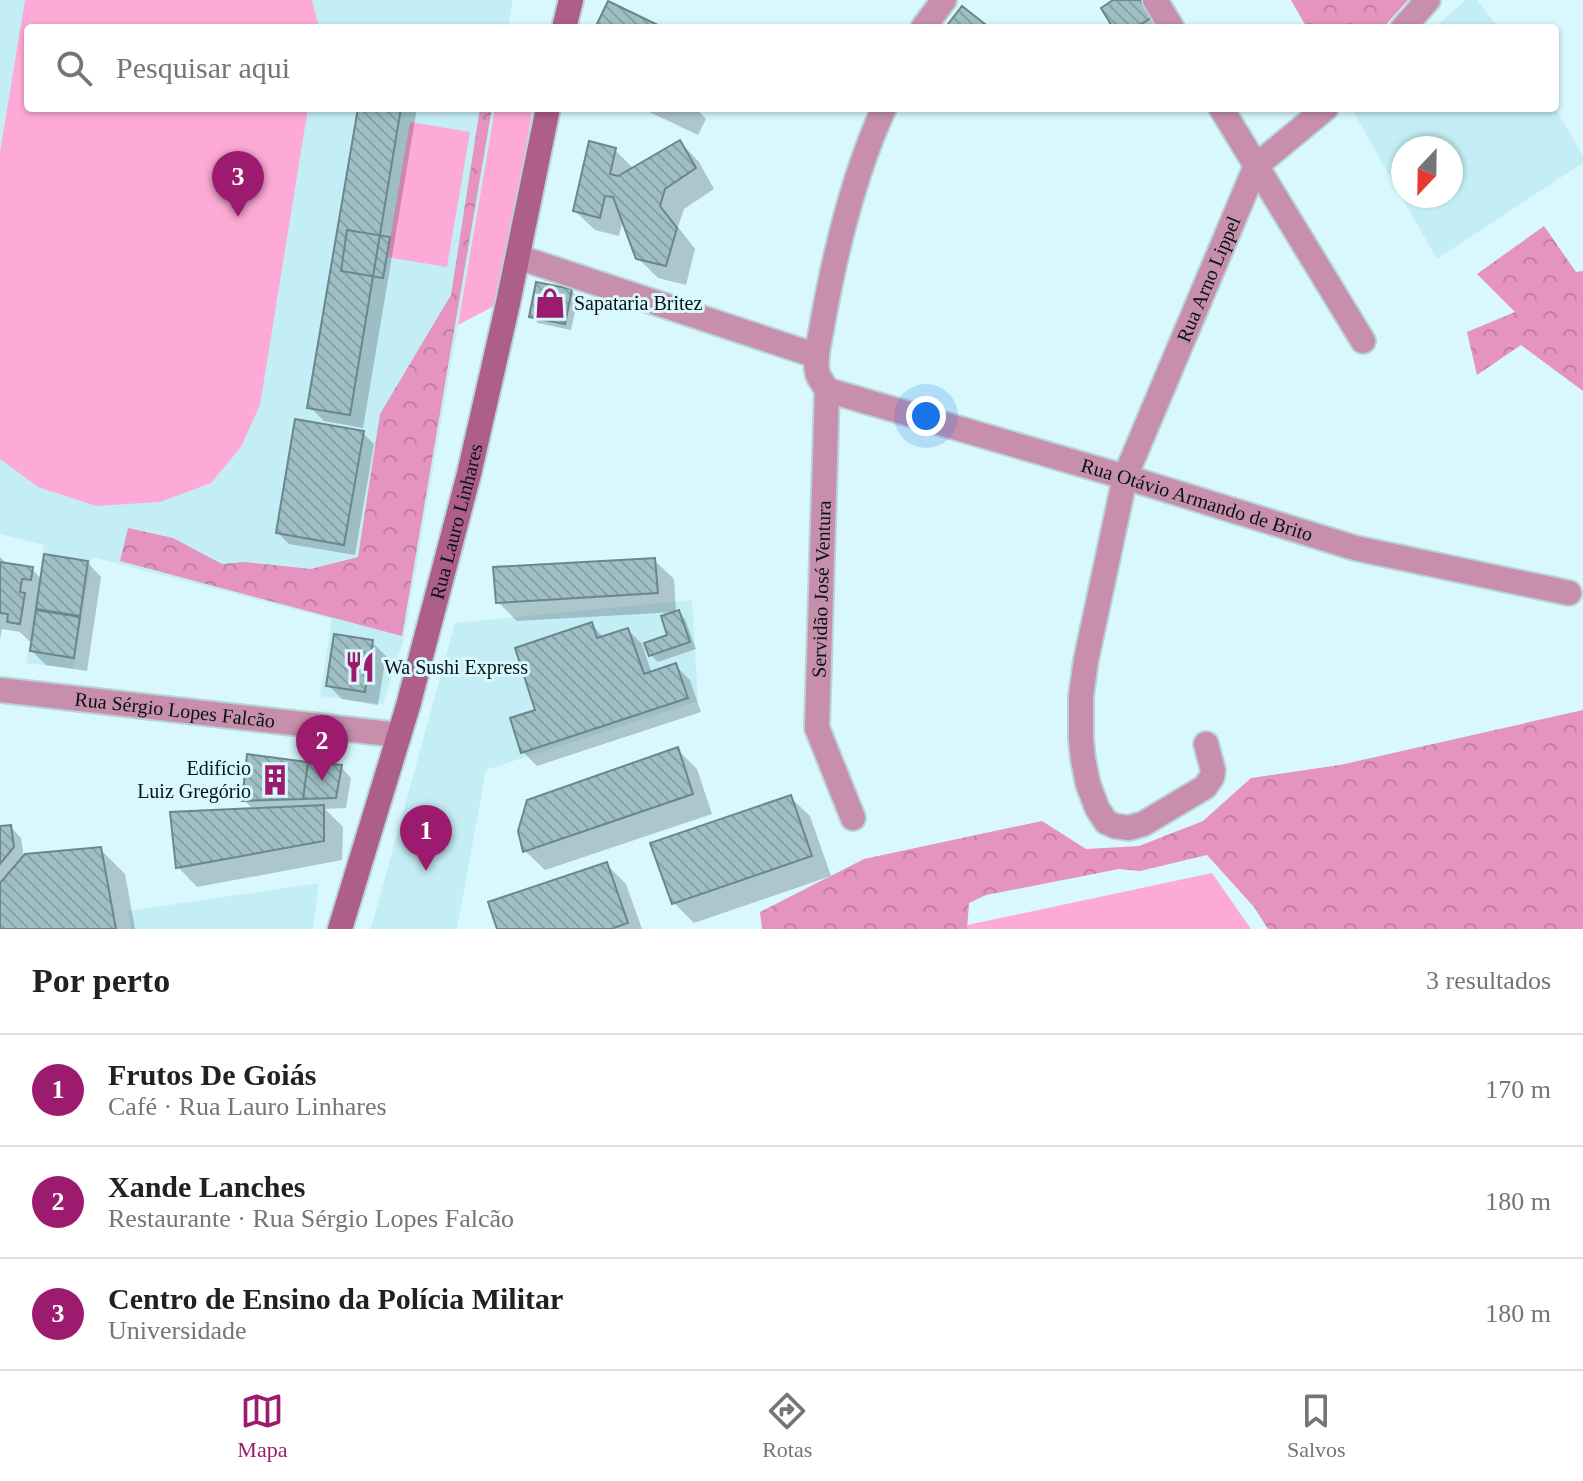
<!DOCTYPE html>
<html lang="pt">
<head>
<meta charset="utf-8">
<style>
  body { margin:0; font-family:"Times New Roman",serif; background:#f6f6f6; color:#202124 }
  .compass { position:absolute; left:1391px; top:136px; width:72px; height:72px; border-radius:50%; background:#fff; box-shadow:0 2px 6px #0004; rotate:202deg }
  .you { position:absolute; left:926px; top:416px; width:28px; height:28px; margin:-20px; border:6px solid #fff; border-radius:50%; background:#1a73e8; box-shadow:0 0 0 12px #1a73e833 }
  .badge { display:grid; place-items:center; width:52px; height:52px; border-radius:50%; background:#9c1b6f; color:#fff; font-size:26px; font-weight:700 }
  .pin { position:absolute; translate:-50% -66px; filter:drop-shadow(0 2px 4px #0008) }
  .pin::after { content:''; position:absolute; top:42px; width:28px; height:24px; background:inherit; clip-path:polygon(0 0,100% 0,50% 100%) }
  .list { margin:0; padding:0; list-style:none }
  h2 { display:flex; justify-content:space-between; align-items:center; height:104px; margin:0; padding:0 32px; font-size:34px }
  h2 small { font-size:26px; font-weight:400; color:#757577 }
  .list li { display:grid; grid-template-columns:52px 1fr auto; gap:24px; align-items:center; box-sizing:border-box; height:112px; padding:0 32px; border-top:2px solid #e0e0e0 }
  .list b { display:block; font-size:30px; white-space:nowrap }
  .list p { margin:0; font-size:26px; white-space:nowrap; color:#757577 }
  .list em { font-size:26px; font-style:normal; color:#757577 }
  .icon { flex:none; width:44px; height:44px; fill:none; stroke:currentColor; stroke-width:2; stroke-linecap:round; stroke-linejoin:round }
  .map { position:relative; flex:none; width:1583px; height:929px; overflow:hidden }
  .search { position:absolute; background:#fff; box-shadow:0 2px 6px #0004; left:24px; right:24px; top:24px; height:88px; display:flex; align-items:center; gap:20px; box-sizing:border-box; padding:0 28px; border-radius:8px; color:#757577; font-size:30px }
  .sheet { height:440px; background:#fff }
  nav { display:flex; justify-content:space-around; align-items:center; box-sizing:border-box; height:112px; border-top:2px solid #e0e0e0; background:#fff; font-size:22px; color:#757577 }
  nav a { display:grid; justify-items:center; gap:4px }
  nav .on { color:#9c1b6f }
  .map>svg:first-child { display:block }
</style>
</head>
<body>
<div class="map">
<svg width="1583" height="929" viewBox="0 0 1583 929">
  <defs>
    <pattern id="forest-crowns" width="20" height="18" patternUnits="userSpaceOnUse" patternTransform="scale(2)"><rect width="20" height="18" fill="#e494be"/><path d="M2 6a3 3 0 1 1 6 0M12 15a3 3 0 1 1 6 0" fill="none" stroke="#c27fa2"/></pattern>
    <pattern id="building-back-hatch" width="6" height="6" patternUnits="userSpaceOnUse" patternTransform="scale(2)"><rect width="6" height="6" fill="#9fbfc4"/><path d="M-1 5l2 2M0 0l6 6M5-1l2 2" fill="none" stroke="#87a3a8"/></pattern>
  </defs>
  <rect width="100%" height="100%" fill="#d8f8fe"/>
  <path fill="#c4eef5" fill-rule="evenodd" d="M 0,0 L 513,0 L 508,28 L 28,28 L 28,108 L 495,108 L 404,638 L 383,704 L 320,696 L 332,619 L 92,557 L 73,669 L 26,663 L 44,545 L 0,534 Z
    M 1466,0 L 1477,0 L 1499,28 L 1434,28 Z
    M 1555,107 L 1583,156 L 1583,163 L 1437,259 L 1351,108 ZM 1403,148 L 1451,148 L 1451,196 L 1403,196 Z
    M 692,600 L 698,701 L 486,770 L 457,929 L 371,929 L 455,623 Z
    M 319,883 L 313,929 L 131,929 L 128,911 Z"/>
  <path fill="#fdabd6" d="M 25,0 L 312,0 L 319,28 L 28,28 L 28,108 L 308,108 L 260,405 L 241,447 L 211,483 L 160,502 L 96,506 L 38,487 L 0,459 L 0,152 Z
    M 495,108 L 532,108 L 531,119 L 498,304 L 458,325 Z
    M 410,122 L 470,132 L 447,267 L 387,257 Z
    M 1212,873 L 1251,929 L 949,929 Z"/>
  <path fill="url(#forest-crowns)" d="M 1291,0 L 1408,0 L 1383,28 L 1307,28 Z
    M 480,108 L 492,108 L 402,636 L 120,561 L 128,528 L 173,538 L 222,564 L 244,562 L 311,569 L 358,557 L 380,414 L 451,295 Z
    M 1544,226 L 1576,272 L 1583,271 L 1583,391 L 1521,345 L 1477,375 L 1467,332 L 1515,312 L 1477,274 Z
    M 1583,710 L 1583,929 L 1268,929 L 1254,907 L 1207,855 L 1140,871 L 1119,869 L 986,895 L 969,903 L 967,929 L 762,929 L 760,912 L 864,859 L 1042,821 L 1086,849 L 1139,846 L 1203,821 L 1251,778 L 1340,765 Z"/>
  <path fill="#0003" d="M 1117,0 L 1141,0 L 1156,25 L 1152,28 L 1115,28 Z
    M 360,108 L 417,108 L 363,428 L 324,421 L 310,407 Z
    M 641,108 L 696,108 L 706,119 L 698,135 Z
    M 680,142 L 699,162 L 714,189 L 684,209 L 678,227 L 695,249 L 686,285 L 658,278 L 638,258 L 623,219 L 619,236 L 595,230 L 575,211 L 615,150 L 634,169 Z
    M 571,290 L 578,298 L 571,330 L 538,323 L 531,316 Z
    M 363,433 L 374,444 L 355,555 L 289,544 L 278,533 Z
    M 0,557 L 8,565 L 32,569 L 42,580 L 87,562 L 101,577 L 87,671 L 46,665 L 32,651 L 33,641 L 29,641 L 20,632 L 2,629 L 0,639 Z
    M 654,560 L 674,579 L 676,612 L 517,621 L 498,602 Z
    M 678,612 L 685,619 L 696,649 L 658,662 L 651,655 L 670,637 Z
    M 591,624 L 604,638 L 628,630 L 642,644 L 652,674 L 676,666 L 690,680 L 701,712 L 537,766 L 523,752 L 512,720 L 538,711 Z
    M 372,642 L 386,656 L 378,705 L 342,699 L 328,685 Z
    M 678,750 L 697,769 L 712,814 L 545,870 L 525,851 Z
    M 341,767 L 351,778 L 346,808 L 325,809 L 343,827 L 342,860 L 197,887 L 178,867 L 254,810 L 244,800 Z
    M 790,797 L 810,816 L 831,876 L 694,923 L 674,903 L 653,844 Z
    M 11,827 L 21,838 L 24,859 L 100,849 L 125,874 L 135,929 L 0,929 L 0,828 Z
    M 606,864 L 626,884 L 642,929 L 499,929 Z"/>
  <path fill="url(#building-back-hatch)" stroke="#6a878c" stroke-width="2" d="M 1113,0 L 1140,0 L 1151,18 L 1135,28 L 1113,28 L 1101,8 Z
    M 608,1 L 664,28 L 595,28 Z
    M 962,6 L 990,28 L 945,28 Z
    M 358,108 L 401,108 L 350,415 L 307,408 Z
    M 680,140 L 696,168 L 665,189 L 660,206 L 677,228 L 666,266 L 636,259 L 613,197 L 605,196 L 600,218 L 573,211 L 589,141 L 616,148 L 610,174 L 618,176 Z
    M 347,230 L 390,237 L 383,278 L 341,271 Z
    M 536,282 L 572,289 L 565,324 L 529,317 Z
    M 295,419 L 364,431 L 344,545 L 276,533 Z
    M 44,554 L 88,561 L 80,616 L 36,609 Z
    M 655,558 L 658,593 L 496,603 L 493,567 Z
    M 0,562 L 33,567 L 31,580 L 22,579 L 20,592 L 25,593 L 20,624 L 7,622 L 8,614 L 0,613 Z
    M 36,610 L 80,617 L 74,658 L 30,651 Z
    M 679,610 L 690,642 L 649,656 L 644,643 L 667,635 L 661,616 Z
    M 592,622 L 597,638 L 628,628 L 644,674 L 676,663 L 688,698 L 521,753 L 510,718 L 535,710 L 515,648 Z
    M 334,634 L 373,640 L 365,692 L 326,686 Z
    M 678,747 L 693,794 L 523,852 L 518,831 L 527,800 Z
    M 247,754 L 308,762 L 303,799 L 242,801 Z
    M 308,762 L 342,765 L 336,798 L 303,799 Z
    M 791,795 L 812,856 L 672,904 L 650,843 Z
    M 324,805 L 324,841 L 176,868 L 170,812 Z
    M 11,825 L 14,847 L 0,864 L 0,826 Z
    M 101,847 L 116,929 L 0,929 L 0,883 L 25,854 Z
    M 607,862 L 628,923 L 611,929 L 497,929 L 488,902 Z"/>
  <g fill="none" stroke-linecap="round" stroke-linejoin="round">
    <defs>
      <g id="street">
        <path d="M 1155,0 L 1172,28"/>
        <path d="M 923,28 L 944,0"/>
        <path d="M 1403,28 L 1428,0"/>
        <path d="M 1221,108 L 1363,341"/>
        <path d="M 518,257 L 817,356"/>
        <path id="s1" d="M 827,390 L 1125,477 L 1355,548 L 1569,593"/>
        <path id="s2" d="M 0,690 L 399,735"/>
        <path id="s3" d="M 1206,744 L 1213,770 L 1212,777 L 1205,787 L 1143,824 L 1129,828 L 1115,826 L 1106,822 L 1097,808 L 1088,784 L 1083,759 L 1081,739 L 1081,696 L 1086,660 L 1125,477 L 1256,166 L 1326,108"/>
        <path id="s4" d="M 853,818 L 817,728 L 827,390 C 825,386 820,380 818,375 C 813,360 820,340 822,326 C 835,252 853,176 884,108"/>
      </g>
      <g id="secondary">
        <path d="M 564,28 L 571,0"/>
        <path id="s5" d="M 340,929 L 408,706 L 469,474 L 508,303 L 548,108"/>
      </g>
    </defs>
    <use href="#street" stroke="#b7d3d9" stroke-width="28"/>
    <use href="#secondary" stroke="#b7d3d9" stroke-width="28"/>
    <use href="#street" stroke="#c78fac" stroke-width="24"/>
    <use href="#secondary" stroke="#ad5e8a" stroke-width="24"/>
  </g>
  <defs>
    <symbol id="shop-bare" viewBox="-9 -9 18 18"><path d="M-5-2.5h2.3a2.7 3.5 0 0 1 5.4 0H5L5.5 6h-11ZM-1.5-2.5h3a1.5 2.3 0 0 0-3 0Z" fill="#9c1b6f" stroke="#d8f8fe" stroke-width="2.5" paint-order="stroke"/></symbol>
    <symbol id="restaurant-bare" viewBox="-9 -9 18 18"><path d="M-5-6h1v4h1v-4h1v4h1v-4h1v5L-1.5 .5V6h-2V.5L-5-1ZM5-6V6H3V1.5H1.5Q1.5-4 5-6Z" fill="#9c1b6f" stroke="#d8f8fe" stroke-width="2.5" paint-order="stroke"/></symbol>
    <symbol id="building-bare" viewBox="-9 -9 18 18"><path d="M-4-6H4V6H1V3H-1V6H-4ZM-2.5-4.3h1.7v1.8h-1.7ZM.8-4.3h1.7v1.8H.8ZM-2.5-1h1.7V.8h-1.7ZM.8-1h1.7V.8H.8Z" fill="#9c1b6f" stroke="#d8f8fe" stroke-width="2.5" paint-order="stroke"/></symbol>
  </defs>
  <g fill-rule="evenodd">
    <use href="#shop-bare" x="528" y="281" width="44" height="44"/>
    <use href="#restaurant-bare" x="338" y="645" width="44" height="44"/>
    <use href="#building-bare" x="253" y="758" width="44" height="44"/>
  </g>
  <g text-anchor="middle" stroke-width="6" stroke-linejoin="round" paint-order="stroke">
    <g font-size="20" fill="#071315" stroke="#d8f8fe">
      <text dy="7" stroke="none"><textPath href="#s3" startOffset="726">Rua Arno Lippel</textPath></text>
      <text dy="7" stroke="none"><textPath href="#s1" startOffset="386">Rua Otávio Armando de Brito</textPath></text>
      <text dy="7" stroke="none"><textPath href="#s5" startOffset="424">Rua Lauro Linhares</textPath></text>
      <text dy="7" stroke="none"><textPath href="#s4" startOffset="236">Servidão José Ventura</textPath></text>
      <text dy="7" stroke="none"><textPath href="#s2" startOffset="176">Rua Sérgio Lopes Falcão</textPath></text>
    </g>
    <g font-size="20" fill="#071315" stroke="#d8f8fe" text-anchor="start">
      <text x="574" y="310">Sapataria Britez</text>
      <text x="384" y="674">Wa Sushi Express</text>
      <text x="251" y="775" text-anchor="end">Edifício<tspan x="251" dy="23">Luiz Gregório</tspan></text>
    </g>
  </g>
</svg>
<svg class="compass" viewBox="-18 -18 36 36"><path d="M0-13l5 13h-10z" fill="#e53935"/><path d="M0 13l5-13h-10z" fill="#757577"/></svg>
<div class="you"></div>
<div class="pin badge" style="left:426px;top:871px">1</div>
<div class="pin badge" style="left:322px;top:781px">2</div>
<div class="pin badge" style="left:238px;top:217px">3</div>
<div class="search"><svg class="icon" aria-label="search" viewBox="0 0 24 24"><circle cx="10" cy="10" r="6"/><path d="M15 15l6 6"/></svg>Pesquisar aqui</div>
</div>
<section class="sheet">
<h2>Por perto<small>3 resultados</small></h2>
<ul class="list">
<li><span class="badge">1</span><div><b>Frutos De Goiás</b><p>Café · Rua Lauro Linhares</p></div><em>170 m</em></li>
<li><span class="badge">2</span><div><b>Xande Lanches</b><p>Restaurante · Rua Sérgio Lopes Falcão</p></div><em>180 m</em></li>
<li><span class="badge">3</span><div><b>Centro de Ensino da Polícia Militar</b><p>Universidade</p></div><em>180 m</em></li>
</ul>
</section>
<nav>
<a class="on"><svg class="icon" aria-label="map" viewBox="0 0 24 24"><path d="M3 6l6-2 6 2 6-2v14l-6 2-6-2-6 2zM9 4v14M15 6v14"/></svg>Mapa</a>
<a><svg class="icon" aria-label="directions" viewBox="0 0 24 24"><path d="M12 3l9 9-9 9-9-9zM9 14v-3h6M13 9l2 2-2 2"/></svg>Rotas</a>
<a><svg class="icon" aria-label="saved" viewBox="0 0 24 24"><path d="M7 4h10v16l-5-4-5 4z"/></svg>Salvos</a>
</nav>
</body>
</html>
